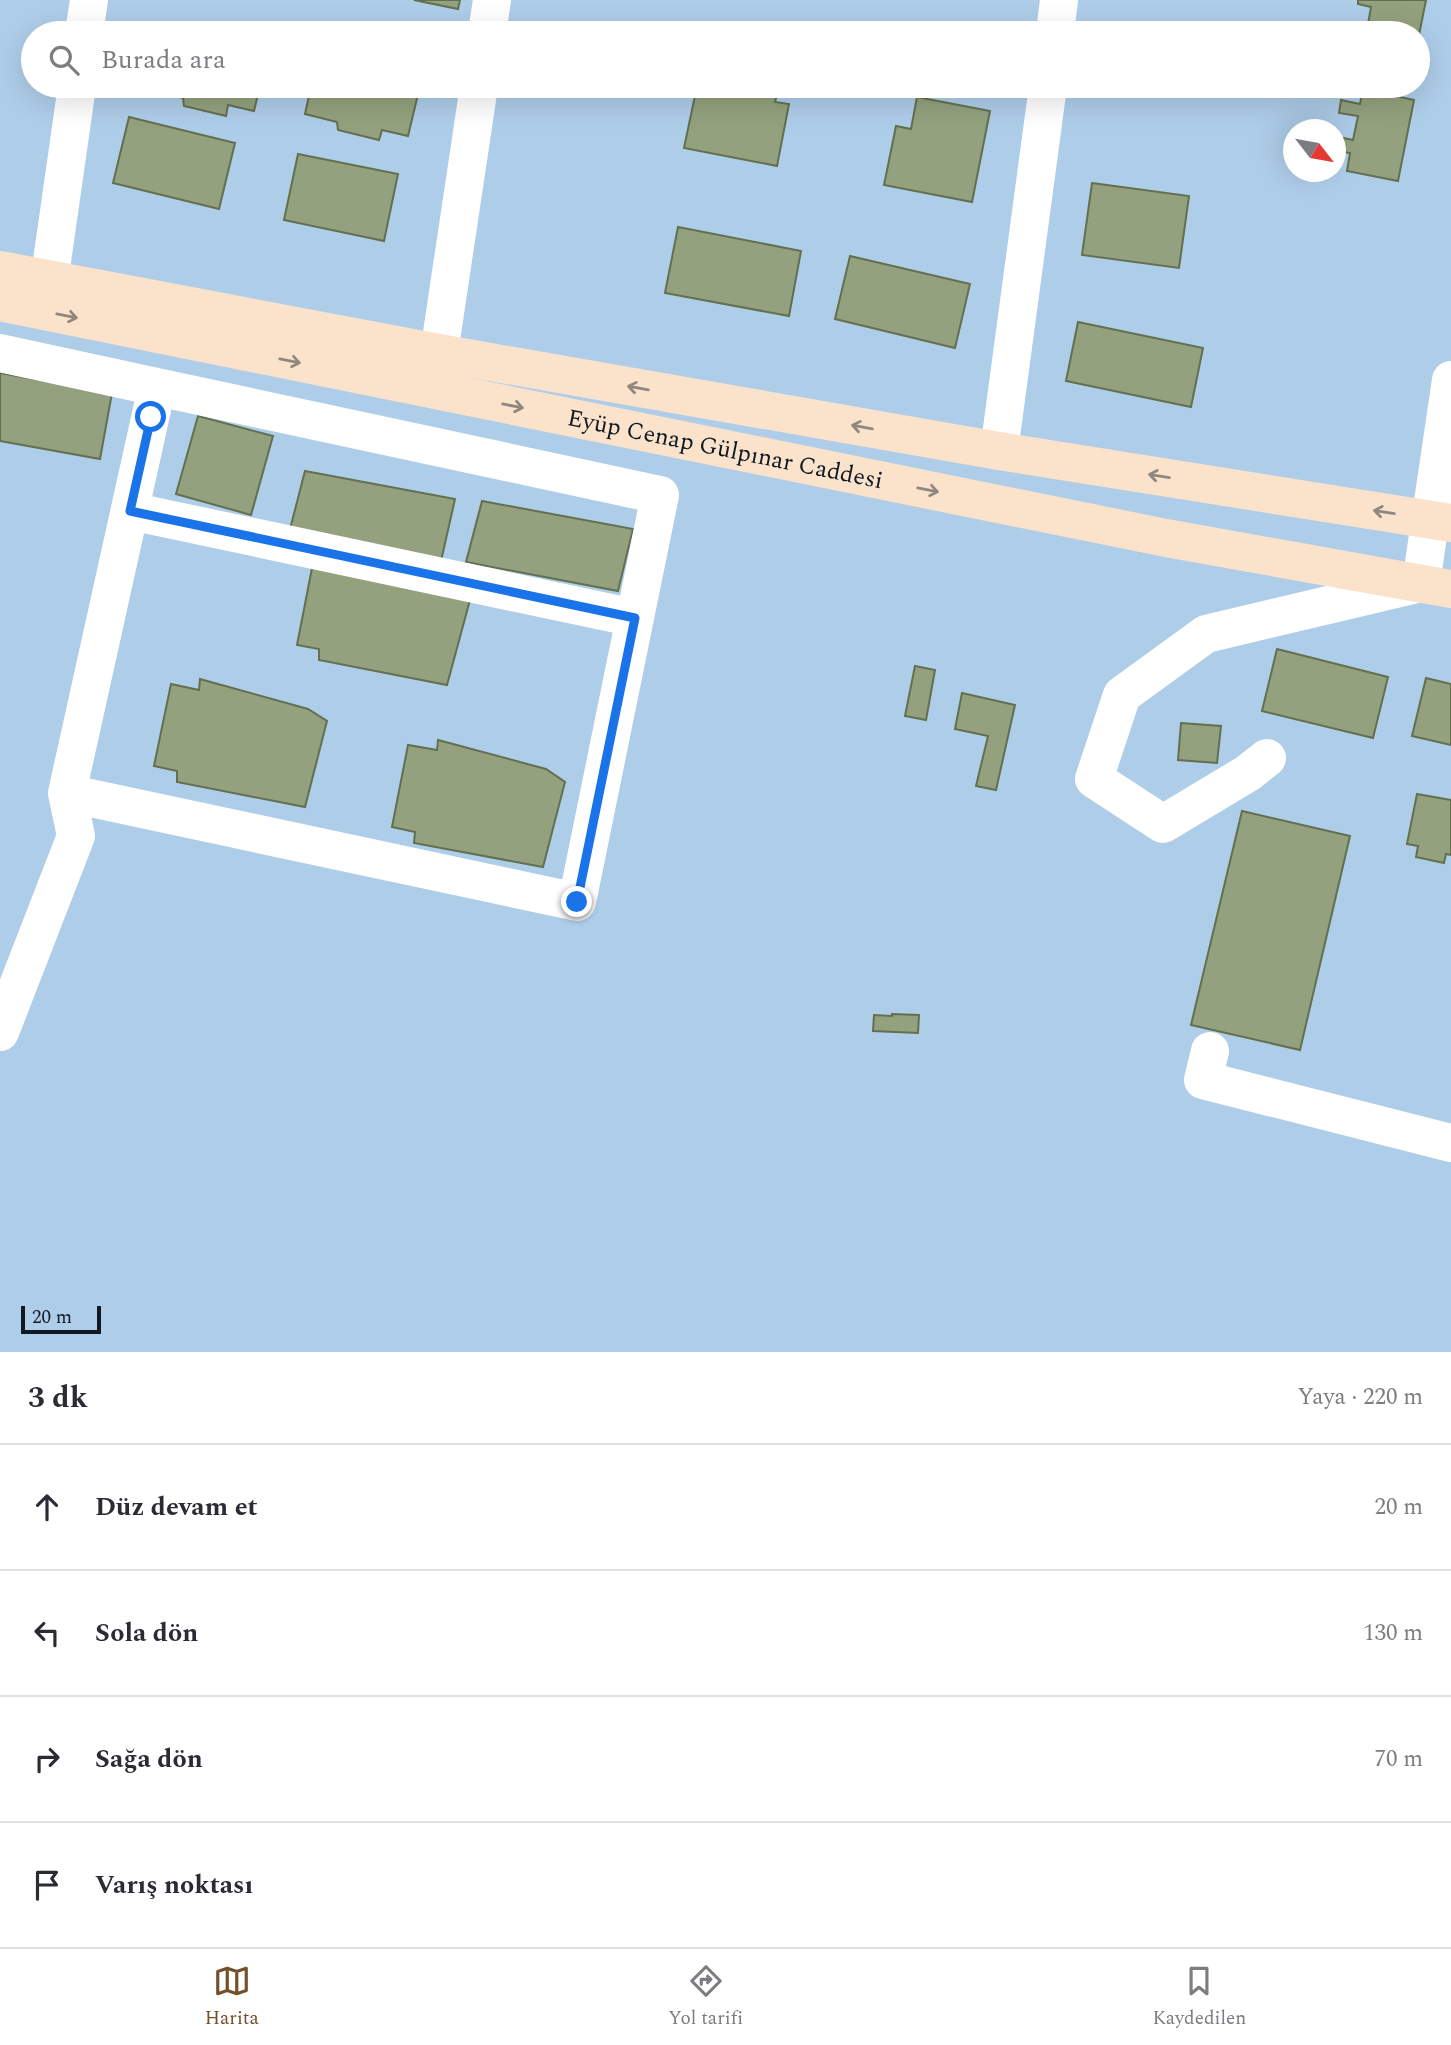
<!DOCTYPE html>
<html lang="tr">
<head>
<meta charset="utf-8">
<style>
  body { margin:0; font-family:Spectral,serif; background:#f7f7f7; color:#2b2b33 }
  .compass { position:absolute; left:1283px; top:119px; width:63px; height:63px; border-radius:50%; background:#fff; box-shadow:0 7px 28px #0002; rotate:121deg }
  .scale { position:absolute; left:21px; bottom:18px; width:80px; box-sizing:border-box; padding-left:7px; border:4px solid #0e1923; border-top:0; font-size:19px; line-height:24px; white-space:nowrap; color:#0e1923; -webkit-text-stroke:5px #aecde9; paint-order:stroke }
  .stop { position:absolute; width:21px; height:21px; margin:-16px; border:5px solid #1a73e8; border-radius:50%; background:#fff }
  .stop.end { background:#1a73e8; border-color:#fff; box-shadow:0 2px 7px #0008 }
  .list { margin:0; padding:0; list-style:none }
  h2 { display:flex; justify-content:space-between; align-items:center; height:91px; margin:0; padding:0 28px; font-size:30px }
  h2 small { font-size:23px; font-weight:400; color:#7c7c81 }
  .list li { display:grid; grid-template-columns:46px 1fr auto; gap:21px; align-items:center; box-sizing:border-box; height:126px; padding:0 28px; border-top:2px solid #e1e1e2 }
  .list b { display:block; font-size:26px; white-space:nowrap }
  .list em { font-size:23px; font-style:normal; color:#7c7c81 }
  .icon { flex:none; width:38px; height:38px; fill:none; stroke:currentColor; stroke-width:2; stroke-linecap:round; stroke-linejoin:round }
  .map { position:relative; flex:none; width:1451px; height:1352px; overflow:hidden }
  .search { position:absolute; background:#fff; box-shadow:0 7px 28px #0002; left:21px; right:21px; top:21px; height:77px; display:flex; align-items:center; gap:18px; box-sizing:border-box; padding:0 24px; border-radius:38px; color:#7c7c81; font-size:26px }
  .sheet { height:595px; background:#fff }
  nav { display:flex; justify-content:space-around; align-items:center; box-sizing:border-box; height:98px; border-top:2px solid #e1e1e2; background:#fff; font-size:19px; color:#7c7c81 }
  nav a { display:grid; justify-items:center; gap:4px }
  nav .on { color:#74502a }
  .map>svg:first-child { display:block }
</style>
</head>
<body>
<div class="map">
<svg width="1451" height="1352" viewBox="0 0 1451 1352">
  <rect width="100%" height="100%" fill="#aecde9"/>
  <path fill="#93a17e" stroke="#63704f" stroke-width="2" d="M 414,0 L 460,0 L 458,9 Z
    M 1358,0 L 1426,0 L 1419,35 L 1368,24 L 1371,7 L 1358,4 Z
    M 167,22 L 213,33 L 164,33 Z
    M 152,86 L 260,86 L 254,111 L 228,105 L 226,116 L 184,106 L 183,98 L 151,90 Z
    M 311,86 L 420,86 L 408,136 L 382,130 L 379,140 L 338,130 L 337,122 L 305,114 Z
    M 697,86 L 779,86 L 775,102 L 789,104 L 777,166 L 684,148 Z
    M 1363,89 L 1414,100 L 1398,181 L 1347,171 L 1350,153 L 1336,151 L 1339,137 L 1353,140 L 1358,116 L 1339,113 L 1341,100 L 1360,104 Z
    M 917,97 L 990,111 L 972,202 L 884,185 L 896,126 L 911,129 Z
    M 129,117 L 235,143 L 219,209 L 113,183 Z
    M 298,154 L 398,174 L 384,241 L 284,220 Z
    M 1092,183 L 1189,196 L 1179,268 L 1082,255 Z
    M 678,227 L 801,251 L 789,316 L 665,293 Z
    M 850,256 L 970,284 L 955,348 L 835,319 Z
    M 1078,322 L 1203,348 L 1191,407 L 1066,381 Z
    M 0,373 L 112,393 L 100,459 L 0,441 Z
    M 198,416 L 273,436 L 251,515 L 176,494 Z
    M 305,471 L 455,499 L 441,561 L 289,533 Z
    M 482,501 L 633,529 L 618,591 L 466,562 Z
    M 313,563 L 470,600 L 447,685 L 319,660 L 319,649 L 297,645 Z
    M 1277,649 L 1388,677 L 1373,738 L 1262,711 Z
    M 915,666 L 935,670 L 926,720 L 905,716 Z
    M 1426,678 L 1451,684 L 1451,745 L 1412,736 Z
    M 200,679 L 308,709 L 327,721 L 305,807 L 177,782 L 177,771 L 154,766 L 171,684 L 199,690 Z
    M 962,693 L 1015,705 L 996,790 L 976,786 L 988,736 L 955,729 Z
    M 1181,723 L 1221,726 L 1217,763 L 1178,760 Z
    M 438,740 L 546,769 L 565,782 L 543,867 L 414,843 L 415,832 L 392,827 L 408,745 L 437,750 Z
    M 1417,794 L 1451,800 L 1451,855 L 1446,854 L 1444,863 L 1416,857 L 1418,846 L 1407,844 Z
    M 1242,811 L 1350,836 L 1300,1050 L 1191,1025 Z
    M 892,1014 L 919,1015 L 918,1033 L 873,1031 L 874,1015 L 892,1016 Z"/>
  <g fill="none" stroke-linecap="round" stroke-linejoin="round">
    <path stroke="#fff" stroke-width="38" d="M 84,33 L 89,0
      M 487,33 L 492,0
      M 1055,33 L 1059,0
      M 49,282 L 77,86
      M 0,353 L 157,387 L 67,793 L 76,836 L 0,1032
      M 439,353 L 479,86
      M 999,451 L 1048,86
      M 130,511 L 635,618
      M 1267,758 L 1248,773 L 1163,824 L 1094,779 L 1122,695 L 1206,634 L 1421,583 L 1451,380
      M 67,793 L 577,902 L 660,495 L 157,387
      M 1210,1051 L 1203,1080 L 1451,1143"/>
    <g stroke="#fbe2cb" stroke-width="38">
      <path d="M 0,270 L 439,353 L 999,451 L 1451,523"/>
      <path id="s1" d="M 0,302 L 1166,538 L 1451,589"/>
    </g>
  </g>
  <defs><path id="oneway-shaft" d="M-6 0H5M1.5-3L5.5 0L1.5 3" fill="none" stroke-width="1.6" stroke-linecap="round" stroke-linejoin="round" transform="scale(1.75)"/></defs>
  <g stroke="#90887f">
    <use href="#oneway-shaft" transform="translate(67 316) rotate(11)"/>
    <use href="#oneway-shaft" transform="translate(290 361) rotate(11)"/>
    <use href="#oneway-shaft" transform="translate(638 388) rotate(-170)"/>
    <use href="#oneway-shaft" transform="translate(513 406) rotate(11)"/>
    <use href="#oneway-shaft" transform="translate(862 427) rotate(-170)"/>
    <use href="#oneway-shaft" transform="translate(1159 476) rotate(-171)"/>
    <use href="#oneway-shaft" transform="translate(928 490) rotate(11)"/>
    <use href="#oneway-shaft" transform="translate(1384 512) rotate(-171)"/>
  </g>
  <g fill="none" stroke-linecap="round" stroke-linejoin="round">
    <path stroke="#1a73e8" stroke-width="9" d="M 151,417 L 130,511 L 635,618 L 577,902"/>
  </g>
  <g text-anchor="middle" stroke-width="5" stroke-linejoin="round" paint-order="stroke">
    <g font-size="24" fill="#0e1923" stroke="#aecde9">
      <text dy="8" stroke="none"><textPath href="#s1" startOffset="740">Eyüp Cenap Gülpınar Caddesi</textPath></text>
    </g>
  </g>
</svg>
<svg class="compass" viewBox="-18 -18 36 36"><path d="M0-13l5 13h-10z" fill="#e53935"/><path d="M0 13l5-13h-10z" fill="#7c7c81"/></svg>
<div class="scale">20 m</div>
<div class="stop" style="left:151px;top:417px"></div>
<div class="stop end" style="left:577px;top:902px"></div>
<div class="search"><svg class="icon" aria-label="search" viewBox="0 0 24 24"><circle cx="10" cy="10" r="6"/><path d="M15 15l6 6"/></svg>Burada ara</div>
</div>
<section class="sheet">
<h2>3 dk<small>Yaya · 220 m</small></h2>
<ul class="list">
<li><svg class="icon" aria-label="ahead" viewBox="0 0 24 24"><path d="M12 20V5M6 11l6-6 6 6"/></svg><div><b>Düz devam et</b></div><em>20 m</em></li>
<li><svg class="icon" aria-label="left" viewBox="0 0 24 24"><path d="M17 20v-9H6M10 6l-5 5 5 5"/></svg><div><b>Sola dön</b></div><em>130 m</em></li>
<li><svg class="icon" aria-label="right" viewBox="0 0 24 24"><path d="M7 20v-9h11M14 6l5 5-5 5"/></svg><div><b>Sağa dön</b></div><em>70 m</em></li>
<li><svg class="icon" aria-label="arrive" viewBox="0 0 24 24"><path d="M6 21V4h12l-3 4 3 4H6"/></svg><div><b>Varış noktası</b></div></li>
</ul>
</section>
<nav>
<a class="on"><svg class="icon" aria-label="map" viewBox="0 0 24 24"><path d="M3 6l6-2 6 2 6-2v14l-6 2-6-2-6 2zM9 4v14M15 6v14"/></svg>Harita</a>
<a><svg class="icon" aria-label="directions" viewBox="0 0 24 24"><path d="M12 3l9 9-9 9-9-9zM9 14v-3h6M13 9l2 2-2 2"/></svg>Yol tarifi</a>
<a><svg class="icon" aria-label="saved" viewBox="0 0 24 24"><path d="M7 4h10v16l-5-4-5 4z"/></svg>Kaydedilen</a>
</nav>
</body>
</html>
